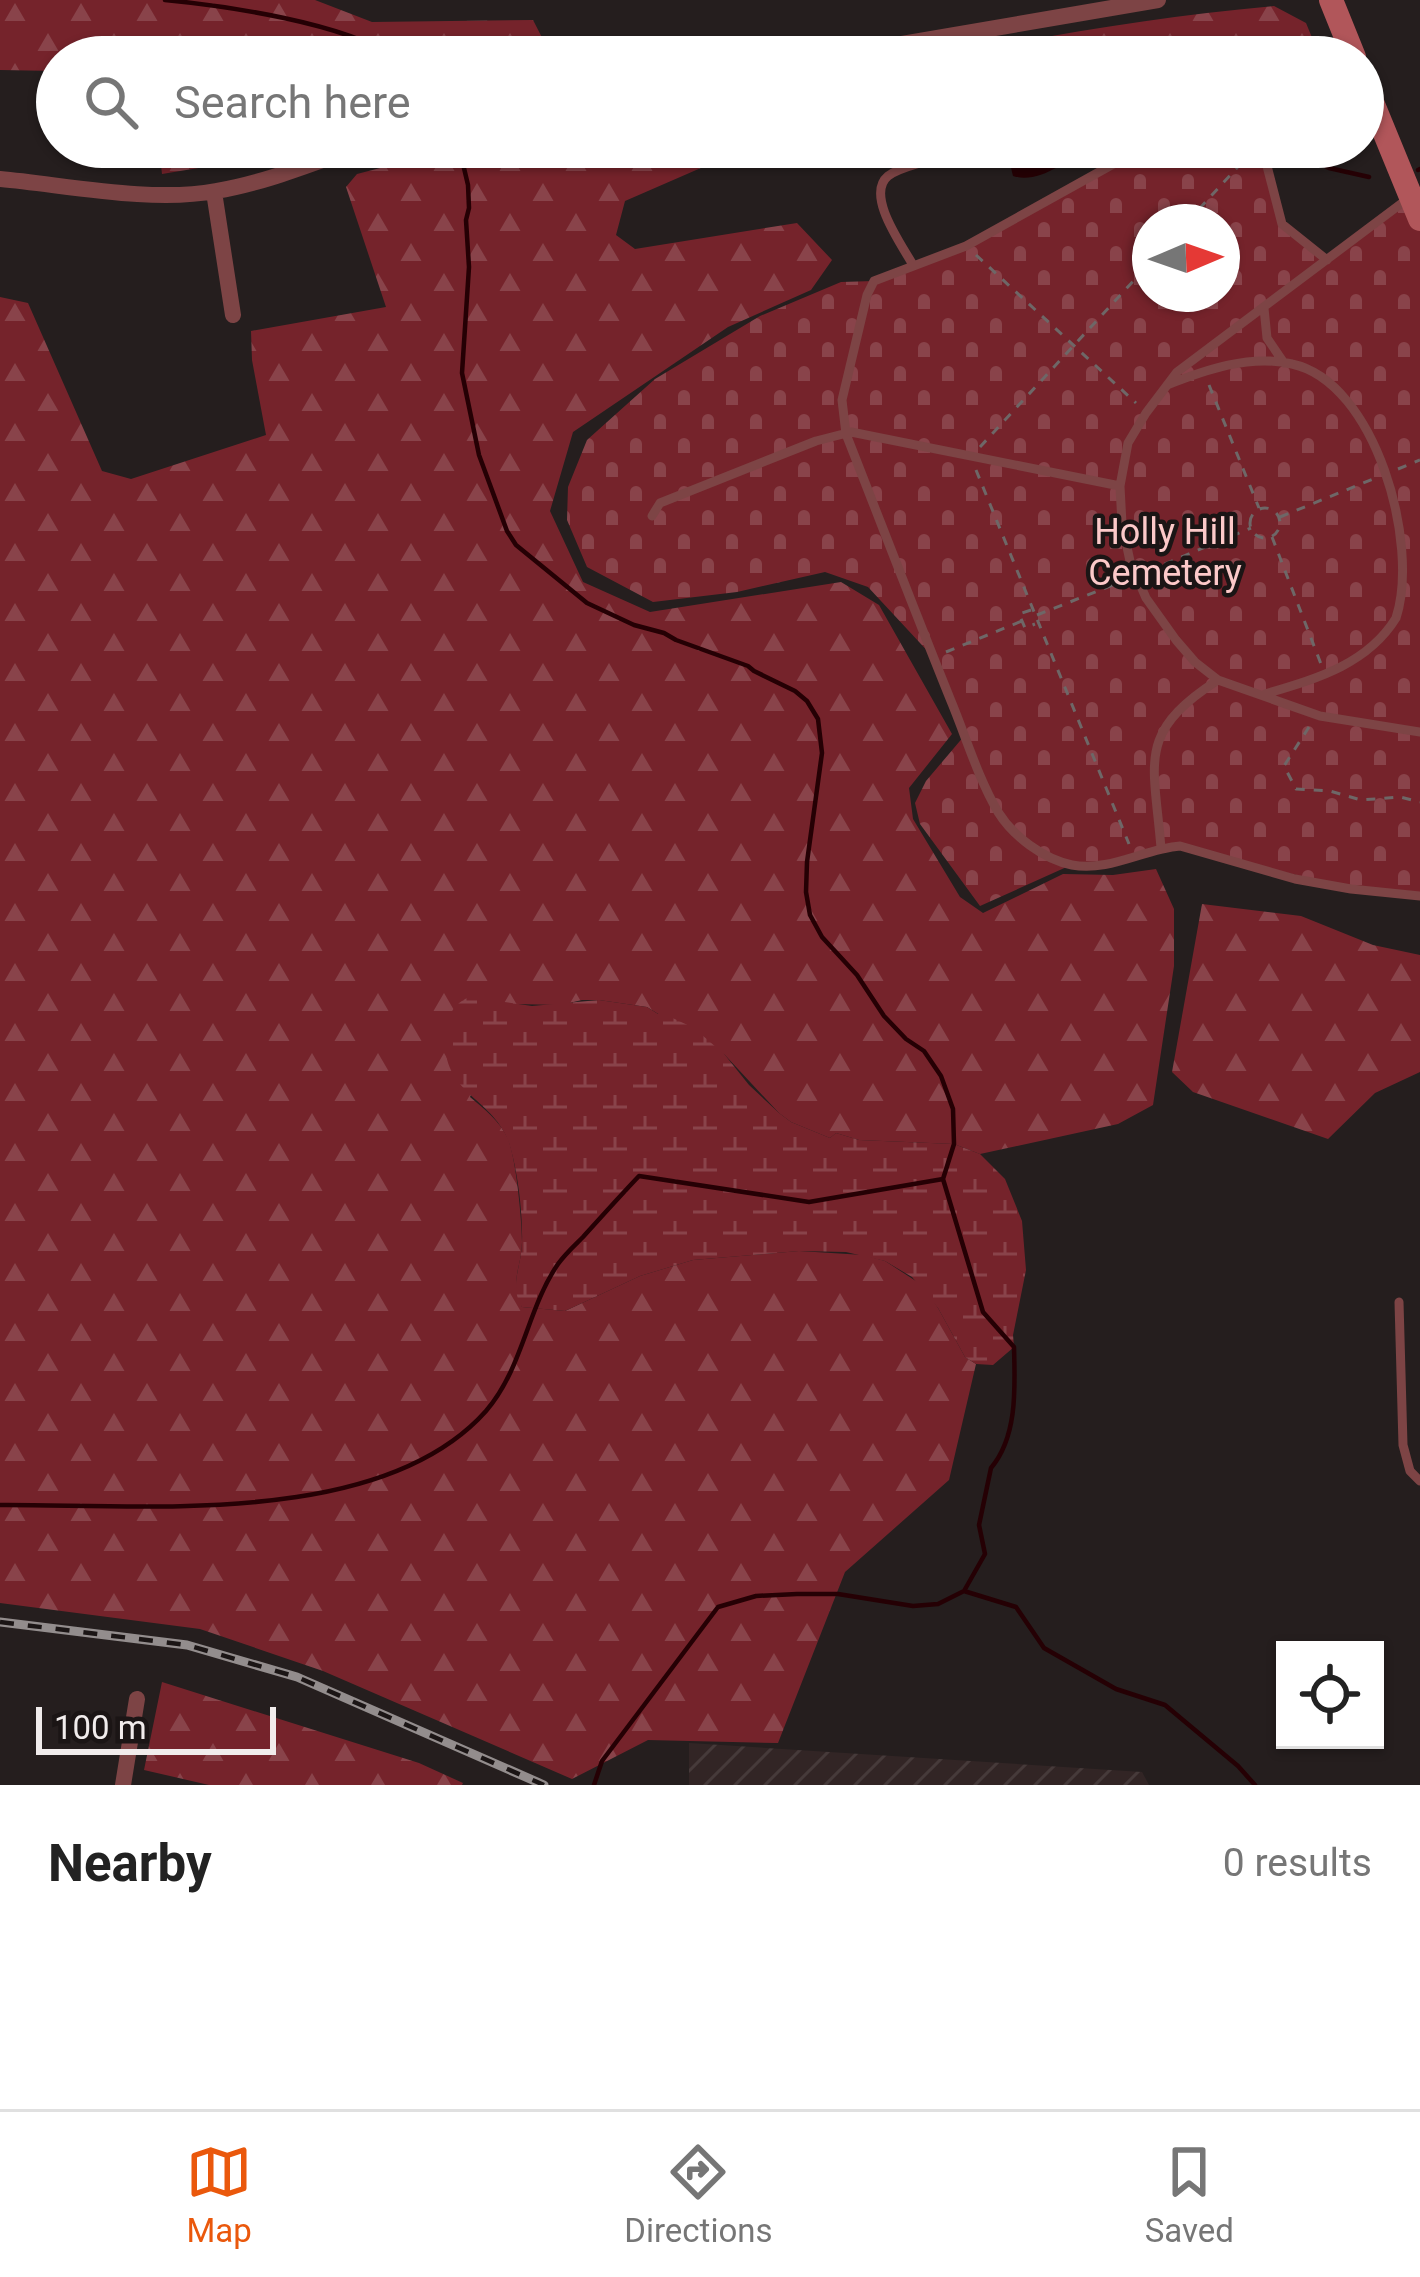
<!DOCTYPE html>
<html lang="en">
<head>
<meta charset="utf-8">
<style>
  body { margin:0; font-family:Roboto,sans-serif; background:#f2f2f2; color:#222 }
  .controls { position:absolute; right:36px; bottom:36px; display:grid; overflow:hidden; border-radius:0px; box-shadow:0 3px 9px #0004 }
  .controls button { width:108px; height:108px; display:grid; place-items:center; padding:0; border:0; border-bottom:3px solid #e0e0e0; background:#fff; color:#222; font:60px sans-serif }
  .compass { position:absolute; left:1132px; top:204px; width:108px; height:108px; border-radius:50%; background:#fff; box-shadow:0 3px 9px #0004; rotate:88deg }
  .scale { position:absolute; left:36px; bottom:30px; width:240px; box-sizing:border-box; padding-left:12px; border:6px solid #f1ecec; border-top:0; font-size:33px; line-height:42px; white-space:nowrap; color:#f1ecec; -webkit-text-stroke:9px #1b1515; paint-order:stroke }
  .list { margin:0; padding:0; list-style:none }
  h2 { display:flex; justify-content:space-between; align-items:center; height:156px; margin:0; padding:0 48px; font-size:51px }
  h2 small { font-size:39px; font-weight:400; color:#767676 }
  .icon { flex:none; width:66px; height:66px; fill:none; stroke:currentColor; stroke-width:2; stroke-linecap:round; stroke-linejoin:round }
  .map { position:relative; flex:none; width:1420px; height:1785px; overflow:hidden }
  .search { position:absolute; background:#fff; box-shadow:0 3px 9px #0004; left:36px; right:36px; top:36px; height:132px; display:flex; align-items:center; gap:30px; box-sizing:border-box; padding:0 42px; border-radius:66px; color:#767676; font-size:45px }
  .sheet { height:324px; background:#fff }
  nav { display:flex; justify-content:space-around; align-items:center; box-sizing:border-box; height:168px; border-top:3px solid #e0e0e0; background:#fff; font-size:33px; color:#767676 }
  nav a { display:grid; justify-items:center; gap:6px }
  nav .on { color:#ea580c }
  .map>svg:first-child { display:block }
</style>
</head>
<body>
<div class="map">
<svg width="1420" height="1785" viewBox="0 0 1420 1785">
  <defs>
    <pattern id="industrial-furrows" width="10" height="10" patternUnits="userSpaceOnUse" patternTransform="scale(3)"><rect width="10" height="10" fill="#322525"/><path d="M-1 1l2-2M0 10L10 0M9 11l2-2" fill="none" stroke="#463a3a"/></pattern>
    <pattern id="forest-firs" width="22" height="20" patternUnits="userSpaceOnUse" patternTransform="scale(3)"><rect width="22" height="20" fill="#75232b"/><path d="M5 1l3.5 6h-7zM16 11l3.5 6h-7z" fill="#89434a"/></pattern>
    <pattern id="wetland-marsh" width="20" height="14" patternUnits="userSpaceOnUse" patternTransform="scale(3)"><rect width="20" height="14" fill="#75232b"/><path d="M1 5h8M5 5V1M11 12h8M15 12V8" fill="none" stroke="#89434a"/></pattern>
    <pattern id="cemetery-stones" width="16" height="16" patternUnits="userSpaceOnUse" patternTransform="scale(3)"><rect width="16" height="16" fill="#75232b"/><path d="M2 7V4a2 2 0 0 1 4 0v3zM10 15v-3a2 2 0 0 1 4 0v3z" fill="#89434a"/></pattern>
  </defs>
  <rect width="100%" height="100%" fill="#251e1e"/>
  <path fill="url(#industrial-furrows)" d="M 689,1743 L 1142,1772 L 1149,1785 L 689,1785 Z"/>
  <path fill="url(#forest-firs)" d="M 0,0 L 315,0 L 372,22 L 533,20 L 552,57 L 57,57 L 57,71 L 0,70 Z
    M 1274,6 L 1306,23 L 1320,57 L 1173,57 L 1157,49 L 1064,57 L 939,57 C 1052,35 1159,16 1274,6 Z
    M 159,147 L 299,147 L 278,155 L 162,174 Z
    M 461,147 L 749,147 L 625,201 L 616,235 L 635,249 L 797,223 L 832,260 L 811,290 L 728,327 L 573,432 L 550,511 L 583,582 L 650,612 L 841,582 L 879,605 L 952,734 L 909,788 L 913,819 L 960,897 L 983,913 L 1063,874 L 1113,875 L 1156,869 L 1174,909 L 1174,966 L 1153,1105 L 1118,1124 L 980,1154 L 954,1144 L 859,1140 L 836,1133 L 830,1138 L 791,1122 L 779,1113 L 725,1055 L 647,1007 L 599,1000 L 582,1000 L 561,1005 L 514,1004 L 470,1097 C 484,1109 500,1121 508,1139 C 516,1159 522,1220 522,1242 C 521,1272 510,1275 522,1307 L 565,1311 L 640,1276 L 693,1260 L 799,1251 L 863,1255 L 885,1261 L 922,1285 L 938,1308 L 965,1357 L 976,1364 L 949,1480 L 845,1572 L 778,1743 L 648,1740 L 572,1779 L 323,1671 L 200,1629 L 0,1603 L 0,297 L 28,303 L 102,471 L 131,479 L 266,435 L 252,360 L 251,331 L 386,307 L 346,187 L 357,174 Z
    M 1202,904 L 1301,916 L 1373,945 L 1420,955 L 1420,1072 L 1375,1093 L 1328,1139 L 1193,1092 L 1172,1072 Z
    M 162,1682 L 419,1763 L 463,1783 L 462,1785 L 209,1785 L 144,1770 Z"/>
  <path fill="url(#wetland-marsh)" d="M 469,997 L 532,1006 L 599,1000 L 647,1007 L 658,1014 L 664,1014 L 694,1028 L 725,1055 L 749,1085 L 779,1113 L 791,1122 L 830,1138 L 836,1133 L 859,1140 L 954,1144 L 980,1154 L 1005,1179 L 1022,1221 L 1026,1270 L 1013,1335 L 1014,1347 L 993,1365 L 976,1364 L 965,1357 L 938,1308 L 912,1277 L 885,1261 L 846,1252 L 799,1251 L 693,1260 L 640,1276 L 565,1311 L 522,1307 C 509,1286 521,1267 522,1244 C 523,1215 518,1171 509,1143 C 493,1095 434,1093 447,1025 C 450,1011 456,1003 469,997 Z"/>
  <path fill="url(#cemetery-stones)" fill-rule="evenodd" d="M 1145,147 L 1259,147 L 1282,225 L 1327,260 L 1410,197 L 1420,219 L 1420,897 L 1348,888 L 1180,846 L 1125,861 L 1071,865 L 980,906 L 920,824 L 915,803 L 926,781 L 965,735 L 933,657 L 868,587 L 825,572 L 737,592 L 653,602 L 587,567 L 567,520 L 568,487 L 587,440 L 655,379 L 760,316 L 841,282 L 874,281 L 930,261 ZM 1150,222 L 1222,222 L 1222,294 L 1150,294 Z"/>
  <path fill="#250004" d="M 1006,147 L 1087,147 C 1067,162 1038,184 1013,176 Z"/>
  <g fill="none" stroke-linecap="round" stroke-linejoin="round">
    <path stroke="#250004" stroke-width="4.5" d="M 165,0 C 227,6 344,23 394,57
      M 459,147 L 468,185 L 469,208 L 466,220 L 469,267 L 462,373 L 479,455 L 507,531 L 516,545 L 587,603 L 634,625 L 664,633 L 676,640 L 748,666 L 754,671 L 795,691 L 807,701 L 818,719 L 822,753 L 807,862 L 806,892 L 810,915 L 822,937 L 857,975 L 884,1016 L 906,1039 L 924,1051 L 941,1076 L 953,1109 L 954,1144 L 943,1179 L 983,1312 L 1014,1347 C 1015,1386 1018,1436 991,1468 L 979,1525 L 985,1554 L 964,1591 L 938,1604 L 913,1606 L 838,1594 L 797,1594 L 756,1596 L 718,1607 L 602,1761 L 594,1785
      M 1285,147 L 1329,168 L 1369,177
      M 1418,170 L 1420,169
      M 0,1505 C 142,1504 381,1529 486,1411 C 523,1368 527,1309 558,1264 C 565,1254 575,1245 583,1237 C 602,1216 620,1196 639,1176 L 809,1202 L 943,1179
      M 964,1591 L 1016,1607 L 1044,1648 L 1116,1689 L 1165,1705 L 1238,1766 L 1255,1785"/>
    <path stroke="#6e6767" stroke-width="3" stroke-dasharray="9 9" stroke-linecap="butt" d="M 1187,222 L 1247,157
      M 976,255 L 1136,403
      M 1209,385 L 1259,508
      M 980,447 L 1150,263
      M 1398,469 L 1420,460
      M 976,470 L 1129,844
      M1250 523a15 15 0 1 1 30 0a15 15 0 1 1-30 0Z
      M 1280,517 L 1373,479
      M 1272,537 L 1321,664
      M 1148,571 L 1251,528
      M 1031,610 L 1019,614 L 1025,628 L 1035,624
      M 1037,615 L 1123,581
      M 946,652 L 1022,621
      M 1309,727 L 1284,766 L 1296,789 L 1330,791 L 1361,800 L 1400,797 L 1420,802"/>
    <path stroke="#7d4445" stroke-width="9" d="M 1144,147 L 966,246 L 874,281 L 867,295 L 842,400 L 846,434 C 881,523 915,612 951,701 C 966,737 978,778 998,812 C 1013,836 1043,859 1072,865 C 1109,872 1144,849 1180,846 L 1295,879 L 1351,889 L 1420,896
      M 1259,147 L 1267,166 L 1282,224 L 1327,260
      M 1410,197 L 1177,372 L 1146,413 L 1128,443 L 1120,486 L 1122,524 L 1130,561 L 1146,598 L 1176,640 L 1195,662 L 1218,680 L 1320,716 L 1420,732
      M 913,265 C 902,245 865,195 888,176 C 898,168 914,165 926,161
      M 1264,308 L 1267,338 L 1284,363
      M 1167,385 C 1205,370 1250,354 1292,364 C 1376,382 1420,545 1396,618 C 1367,665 1315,679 1265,694
      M 652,516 L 660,503 L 816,441 L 851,432 L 1120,486
      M 1161,848 C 1154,761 1136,733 1218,680
      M 1399,1302 L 1403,1445 L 1410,1471 L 1420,1481"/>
    <path stroke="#7d4445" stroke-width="16" d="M 826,57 L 1158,0
      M 0,179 C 66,185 151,203 216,191 C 265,183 312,163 359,147
      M 214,192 L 233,315
      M 123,1785 L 137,1699"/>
    <path stroke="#b1565a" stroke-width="24" d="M 1331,0 L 1354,57
      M 1363,80 L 1420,219"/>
    <defs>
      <path id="rail" d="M 0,1622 L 187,1645 L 297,1677 L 544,1785"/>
    </defs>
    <use href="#rail" stroke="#938d8d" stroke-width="9"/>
    <use href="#rail" stroke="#1b1515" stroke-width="4.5" stroke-dasharray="14" stroke-linecap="butt"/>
  </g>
  <g text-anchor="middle" stroke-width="9" stroke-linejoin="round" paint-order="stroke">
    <g font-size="36" fill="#fcc9c9" stroke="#1b1515">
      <text x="1165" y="544">Holly Hill<tspan x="1165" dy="41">Cemetery</tspan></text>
    </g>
  </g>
</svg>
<div class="controls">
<button><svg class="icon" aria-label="locate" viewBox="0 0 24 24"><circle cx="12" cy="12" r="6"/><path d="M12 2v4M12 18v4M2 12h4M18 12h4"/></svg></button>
</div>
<svg class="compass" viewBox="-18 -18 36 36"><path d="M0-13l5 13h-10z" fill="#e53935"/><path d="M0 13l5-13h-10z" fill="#767676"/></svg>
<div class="scale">100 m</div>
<div class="search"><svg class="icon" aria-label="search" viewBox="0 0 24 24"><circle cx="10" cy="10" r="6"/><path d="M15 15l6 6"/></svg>Search here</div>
</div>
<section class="sheet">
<h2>Nearby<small>0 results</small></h2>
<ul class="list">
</ul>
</section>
<nav>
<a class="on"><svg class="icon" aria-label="map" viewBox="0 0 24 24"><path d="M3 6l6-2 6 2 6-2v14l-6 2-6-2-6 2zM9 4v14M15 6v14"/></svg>Map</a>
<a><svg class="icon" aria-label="directions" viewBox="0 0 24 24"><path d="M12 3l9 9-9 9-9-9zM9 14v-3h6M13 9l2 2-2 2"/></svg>Directions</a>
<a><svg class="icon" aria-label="saved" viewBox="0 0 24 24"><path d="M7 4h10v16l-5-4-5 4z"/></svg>Saved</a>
</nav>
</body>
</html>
